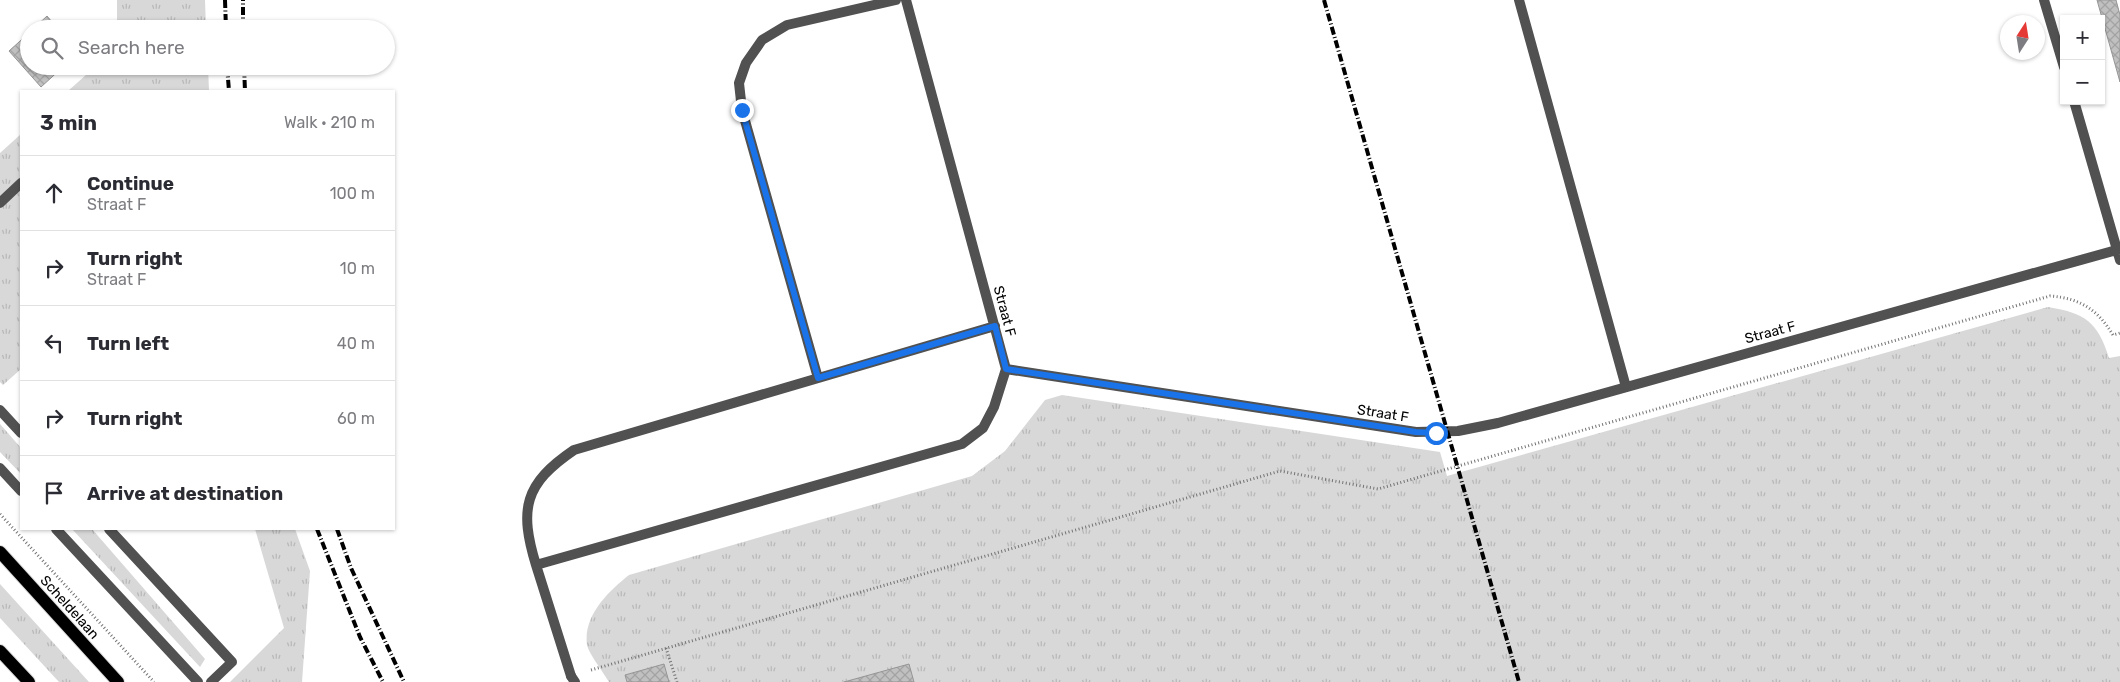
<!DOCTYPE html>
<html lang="en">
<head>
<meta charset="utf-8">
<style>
  body { margin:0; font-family:Rubik,sans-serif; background:#f2f2f3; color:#2b2b33 }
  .controls { position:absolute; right:15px; top:15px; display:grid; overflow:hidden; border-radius:0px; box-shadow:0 1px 4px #0004 }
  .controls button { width:45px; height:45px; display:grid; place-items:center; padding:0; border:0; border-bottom:1px solid #e1e1e2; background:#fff; color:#2b2b33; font:25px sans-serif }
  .compass { position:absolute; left:2000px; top:15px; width:45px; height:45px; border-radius:50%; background:#fff; box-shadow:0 1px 4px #0004; rotate:12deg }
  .stop { position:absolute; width:15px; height:15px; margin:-11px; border:4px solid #1a73e8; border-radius:50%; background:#fff }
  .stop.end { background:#1a73e8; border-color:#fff; box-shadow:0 1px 5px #0008 }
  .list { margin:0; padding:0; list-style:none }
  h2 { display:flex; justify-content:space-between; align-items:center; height:65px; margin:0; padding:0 20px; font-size:21px }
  h2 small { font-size:16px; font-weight:400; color:#7c7c81 }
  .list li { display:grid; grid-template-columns:32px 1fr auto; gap:15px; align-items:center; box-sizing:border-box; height:75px; padding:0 20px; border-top:1px solid #e1e1e2 }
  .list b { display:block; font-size:19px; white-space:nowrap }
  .list p { margin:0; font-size:16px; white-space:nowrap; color:#7c7c81 }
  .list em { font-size:16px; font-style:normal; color:#7c7c81 }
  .icon { flex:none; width:28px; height:28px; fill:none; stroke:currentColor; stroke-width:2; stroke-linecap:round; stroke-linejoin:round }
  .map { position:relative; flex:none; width:2120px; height:682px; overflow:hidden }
  .search { position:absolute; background:#fff; box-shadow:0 1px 4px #0004; left:20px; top:20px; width:375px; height:55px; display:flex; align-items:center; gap:12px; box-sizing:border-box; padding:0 18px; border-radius:28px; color:#7c7c81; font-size:19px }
  .panel { position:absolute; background:#fff; box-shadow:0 1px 4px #0004; left:20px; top:90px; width:375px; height:440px; border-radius:0px }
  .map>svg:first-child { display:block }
</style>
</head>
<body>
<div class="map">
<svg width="2120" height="682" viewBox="0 0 2120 682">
  <defs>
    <pattern id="grass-tufts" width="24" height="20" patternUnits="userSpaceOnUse" patternTransform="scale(1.25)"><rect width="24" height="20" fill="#d8d8d8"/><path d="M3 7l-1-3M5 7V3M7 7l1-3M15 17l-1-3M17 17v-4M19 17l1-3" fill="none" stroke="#b8b8b8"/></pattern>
    <pattern id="building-cross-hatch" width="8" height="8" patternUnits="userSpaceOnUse" patternTransform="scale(1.25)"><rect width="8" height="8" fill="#c0c0c0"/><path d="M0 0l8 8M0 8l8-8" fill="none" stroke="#a3a3a3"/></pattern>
  </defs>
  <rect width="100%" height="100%" fill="#fff"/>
  <path fill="url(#grass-tufts)" d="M 117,0 L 205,0 L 206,29 L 117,29 Z
    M 96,66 L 208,66 L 209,91 L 68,91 Z
    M 21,134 L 21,369 L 3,385 L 0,382 L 0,153 Z
    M 2048,307 C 2085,313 2098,322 2109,358 L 2120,356 L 2120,682 L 609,682 C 604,673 589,654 587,645 C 583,615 609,591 629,575 L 972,476 L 1005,451 L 1045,400 L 1062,395 L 1440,452 L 1447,476 Z
    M 0,424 L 21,448 L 21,474 L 0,452 Z
    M 72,529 L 92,529 L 205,659 L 200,667 Z
    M 255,529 L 295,529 L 310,571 L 302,682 L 230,682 L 284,628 Z
    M 0,584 L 89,682 L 59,682 L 0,618 Z"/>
  <path fill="url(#building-cross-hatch)" stroke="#959595" d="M 2097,0 L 2116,0 L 2120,15 L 2120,82 Z
    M 47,16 L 58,29 L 33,29 Z
    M 29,33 L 29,66 L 64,66 L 41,87 L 9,51 Z
    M 664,664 L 669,682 L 627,682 L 625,675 Z
    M 909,664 L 914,682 L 844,682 Z"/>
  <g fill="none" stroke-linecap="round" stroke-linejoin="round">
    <defs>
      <path id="primary" d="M 0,552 L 118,682
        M 0,651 L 29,682"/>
    </defs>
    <use href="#primary" stroke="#dbdbdb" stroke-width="14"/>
    <path stroke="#737373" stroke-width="3" stroke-dasharray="1 2.5" stroke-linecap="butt" d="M 0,514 L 154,682
      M 666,648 L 677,682
      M 591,670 L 1280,471 L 1378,489 L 2050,296 C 2080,298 2098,310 2113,335 L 2120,333"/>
    <path stroke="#515151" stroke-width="10" d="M 906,0 L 1006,369 L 1416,432 L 1458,431 L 1498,423 L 2120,249
      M 1519,0 L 1626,387
      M 2044,0 L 2064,67
      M 2074,101 L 2120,260
      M 0,203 L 21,183
      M 818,378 L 742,110 L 739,83 L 746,63 L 762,40 L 787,25 L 896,0
      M 0,410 L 21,433
      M 0,468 L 21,491
      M 56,529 L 198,682
      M 109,529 L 232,662 L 211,682
      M 536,565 C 519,509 524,484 574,450 L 995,326
      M 571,676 L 536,565 L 962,444 L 983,428 L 994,407 L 1006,369"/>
    <path stroke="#515151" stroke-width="10" d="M 571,676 L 575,682"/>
    <use href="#primary" stroke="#000" stroke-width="12"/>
    <path stroke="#000" stroke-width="4" stroke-dasharray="8 2.5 1 2.5" stroke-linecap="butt" d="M 225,0 L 226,29
      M 1324,0 L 1519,682
      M 243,29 L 243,0
      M 227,66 L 229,91
      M 244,66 L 245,91
      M 317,529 L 360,637 L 383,682
      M 337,529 L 351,568 L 404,682"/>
  </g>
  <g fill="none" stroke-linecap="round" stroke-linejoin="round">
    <path stroke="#1a73e8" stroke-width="6" d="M 742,110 L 818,378 L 995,326 L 1006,369 L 1416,432 L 1436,433"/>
  </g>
  <g text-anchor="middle" stroke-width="4" stroke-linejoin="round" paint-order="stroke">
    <g font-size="14" fill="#000" stroke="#fff">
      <text transform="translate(1005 311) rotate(75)" y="5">Straat F</text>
      <text transform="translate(1770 332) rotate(-15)" y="5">Straat F</text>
      <text transform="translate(1383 413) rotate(9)" y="5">Straat F</text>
      <text transform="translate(70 607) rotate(48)" y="5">Scheldelaan</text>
    </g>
  </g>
</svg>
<div class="controls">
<button>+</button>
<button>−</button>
</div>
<svg class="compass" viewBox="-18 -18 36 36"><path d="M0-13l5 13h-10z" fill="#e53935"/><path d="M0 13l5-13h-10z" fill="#7c7c81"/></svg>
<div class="stop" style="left:1436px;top:433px"></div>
<div class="stop end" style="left:742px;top:110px"></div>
<div class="search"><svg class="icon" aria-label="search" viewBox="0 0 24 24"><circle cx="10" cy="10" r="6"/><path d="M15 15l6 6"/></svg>Search here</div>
<section class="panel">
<h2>3 min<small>Walk · 210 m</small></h2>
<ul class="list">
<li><svg class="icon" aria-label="ahead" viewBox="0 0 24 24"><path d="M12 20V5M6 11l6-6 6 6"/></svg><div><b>Continue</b><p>Straat F</p></div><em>100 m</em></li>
<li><svg class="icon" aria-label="right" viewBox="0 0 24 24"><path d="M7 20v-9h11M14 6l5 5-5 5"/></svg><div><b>Turn right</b><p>Straat F</p></div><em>10 m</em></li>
<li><svg class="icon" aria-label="left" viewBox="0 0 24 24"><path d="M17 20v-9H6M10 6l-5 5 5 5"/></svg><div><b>Turn left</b></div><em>40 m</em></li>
<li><svg class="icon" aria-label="right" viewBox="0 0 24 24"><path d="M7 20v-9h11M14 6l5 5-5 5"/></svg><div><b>Turn right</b></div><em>60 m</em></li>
<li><svg class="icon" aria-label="arrive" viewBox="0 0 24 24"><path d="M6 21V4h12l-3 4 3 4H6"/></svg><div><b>Arrive at destination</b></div></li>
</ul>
</section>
</div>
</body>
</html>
